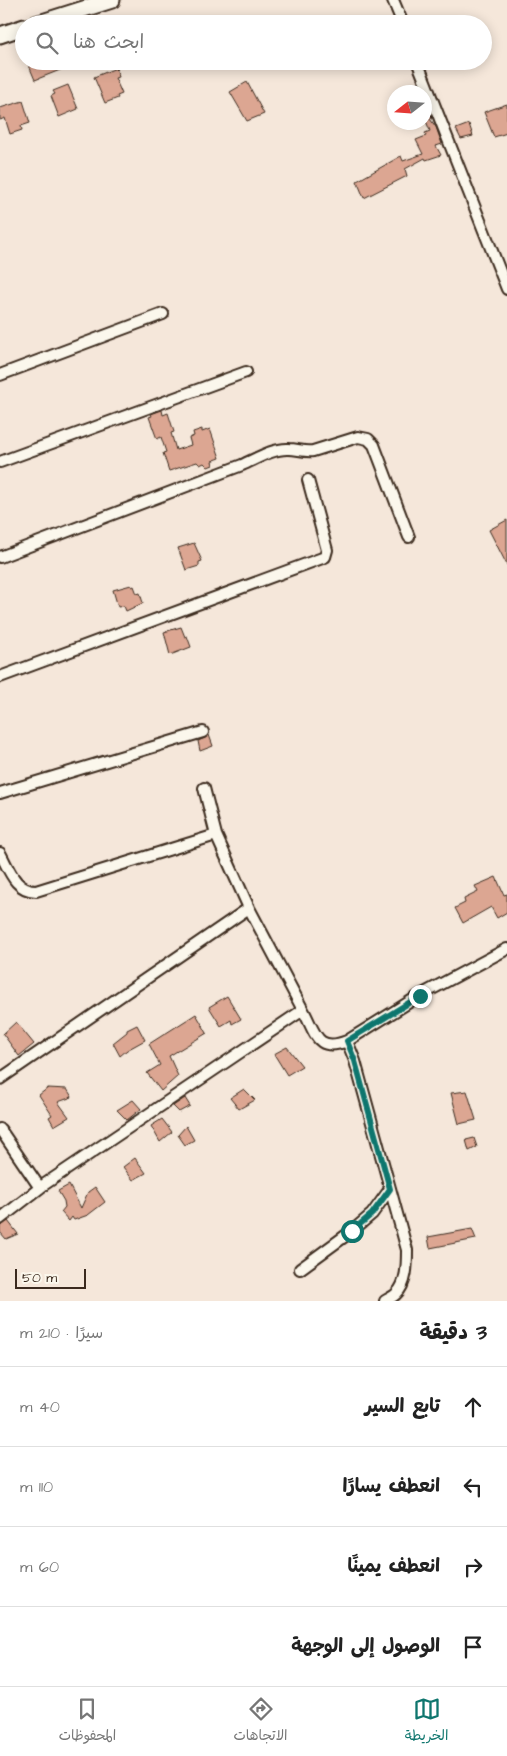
<!DOCTYPE html>
<html lang="ar">
<head>
<meta charset="utf-8">
<style>
  body { margin:0; font-family:"Architects Daughter","Playpen Sans Arabic",sans-serif; background:#f2f2f2; color:#222; direction:rtl }
  .compass { position:absolute; left:387px; top:85px; width:45px; height:45px; border-radius:50%; background:#fff; box-shadow:0 2px 12px #0003; rotate:253deg }
  .scale { position:absolute; left:15px; bottom:12px; width:71px; box-sizing:border-box; padding-left:5px; border:2px solid #3b2a1e; border-top:0; font-size:14px; line-height:18px; white-space:nowrap; color:#3b2a1e; -webkit-text-stroke:4px #fbf7ec; paint-order:stroke }
  .stop { position:absolute; width:15px; height:15px; margin:-11px; border:4px solid #0f766e; border-radius:50%; background:#fff }
  .stop.end { background:#0f766e; border-color:#fff; box-shadow:0 1px 5px #0008 }
  .list { margin:0; padding:0; list-style:none }
  h2 { display:flex; justify-content:space-between; align-items:center; height:65px; margin:0; padding:0 20px; font-size:21px }
  h2 small { font-size:16px; font-weight:400; color:#767676 }
  .list li { display:grid; grid-template-columns:32px 1fr auto; gap:15px; align-items:center; box-sizing:border-box; height:80px; padding:0 20px; border-top:1px solid #e0e0e0 }
  .list b { display:block; font-size:19px; white-space:nowrap }
  .list em { font-size:16px; font-style:normal; color:#767676 }
  .icon { flex:none; width:28px; height:28px; fill:none; stroke:currentColor; stroke-width:2; stroke-linecap:round; stroke-linejoin:round }
  .map { position:relative; flex:none; width:507px; height:1301px; overflow:hidden; direction:ltr }
  .search { position:absolute; background:#fff; box-shadow:0 2px 12px #0003; left:15px; right:15px; top:15px; height:55px; display:flex; align-items:center; gap:12px; box-sizing:border-box; padding:0 18px; border-radius:28px; color:#767676; font-size:19px }
  .sheet { height:385px; background:#fff }
  nav { display:flex; justify-content:space-around; align-items:center; box-sizing:border-box; height:70px; border-top:1px solid #e0e0e0; background:#fff; font-size:14px; color:#767676 }
  nav a { display:grid; justify-items:center; gap:2px }
  nav .on { color:#0f766e }
  .map>svg:first-child { display:block }
</style>
</head>
<body>
<div class="map">
<svg width="507" height="1301" viewBox="0 0 507 1301">
  <rect width="100%" height="100%" fill="#f5e7da"/>
  <filter id="ink" filterUnits="userSpaceOnUse"><feTurbulence type="fractalNoise" baseFrequency=".02" numOctaves="2"/><feDisplacementMap in="SourceGraphic" scale="10" xChannelSelector="R" yChannelSelector="G"/><feConvolveMatrix kernelMatrix="1 2 1 2 8 2 1 2 1" color-interpolation-filters="sRGB"/></filter>
  <g filter="url(#ink)">
    <path fill="#dca692" stroke="#3b2a1e" d="M 27,61 L 80,61 L 80,62 L 35,80 Z
      M 116,68 L 119,77 L 115,78 L 122,94 L 117,96 L 118,98 L 105,103 L 94,77 Z
      M 247,82 L 264,114 L 247,121 L 230,92 Z
      M 68,85 L 78,109 L 59,117 L 51,96 L 55,94 L 53,91 Z
      M 424,99 L 432,118 L 430,119 L 436,127 L 442,144 L 436,146 L 441,155 L 426,160 L 425,158 L 405,169 L 407,176 L 364,198 L 357,181 L 401,156 L 403,161 L 423,154 L 416,140 L 426,136 L 425,133 L 430,131 L 426,121 L 424,121 Z
      M 23,101 L 30,123 L 21,126 L 22,130 L 10,134 L 5,118 L 0,120 L 0,108 Z
      M 507,104 L 507,133 L 494,137 L 484,112 Z
      M 469,124 L 473,136 L 461,139 L 456,129 Z
      M 162,410 L 163,415 L 168,413 L 174,432 L 171,433 L 176,450 L 191,445 L 189,438 L 194,436 L 193,432 L 202,429 L 202,432 L 210,429 L 220,458 L 212,461 L 213,465 L 208,467 L 204,463 L 200,465 L 197,462 L 169,471 L 163,453 L 166,452 L 161,437 L 157,439 L 149,417 L 152,416 L 151,414 Z
      M 507,520 L 507,565 L 489,530 Z
      M 194,543 L 202,561 L 199,562 L 199,566 L 186,570 L 178,548 Z
      M 131,585 L 132,587 L 134,586 L 137,594 L 140,593 L 143,603 L 126,611 L 124,606 L 118,607 L 113,590 Z
      M 181,627 L 185,637 L 187,636 L 191,647 L 170,655 L 164,632 Z
      M 209,735 L 213,746 L 200,751 L 198,741 L 205,738 Z
      M 496,877 L 504,895 L 507,894 L 507,912 L 497,918 L 491,907 L 463,923 L 455,908 L 465,903 L 464,899 L 478,892 L 475,886 Z
      M 227,996 L 241,1019 L 232,1024 L 231,1020 L 221,1026 L 209,1007 Z
      M 196,1014 L 207,1033 L 169,1056 L 178,1076 L 161,1091 L 147,1073 L 160,1065 L 149,1044 Z
      M 16,1022 L 34,1044 L 19,1056 L 3,1034 Z
      M 137,1025 L 145,1040 L 127,1050 L 120,1056 L 113,1043 L 127,1032 L 127,1030 Z
      M 287,1047 L 302,1066 L 287,1075 L 274,1054 Z
      M 48,1088 L 67,1089 L 72,1097 L 58,1102 L 69,1117 L 54,1126 L 49,1117 L 52,1115 L 39,1095 Z
      M 244,1089 L 255,1100 L 239,1109 L 230,1098 Z
      M 467,1091 L 476,1120 L 459,1124 L 451,1093 Z
      M 185,1098 L 190,1106 L 179,1112 L 173,1106 Z
      M 133,1100 L 141,1109 L 127,1120 L 117,1110 Z
      M 162,1119 L 172,1132 L 160,1142 L 151,1126 Z
      M 186,1126 L 194,1140 L 185,1145 L 178,1135 Z
      M 474,1138 L 477,1147 L 469,1151 L 466,1140 Z
      M 135,1158 L 146,1173 L 133,1180 L 123,1167 Z
      M 69,1185 L 81,1208 L 88,1192 L 95,1187 L 105,1202 L 88,1215 L 74,1220 L 72,1217 L 69,1221 L 61,1212 L 65,1207 L 64,1201 L 58,1191 Z
      M 8,1221 L 18,1234 L 6,1239 L 0,1232 L 0,1226 Z
      M 472,1229 L 476,1239 L 430,1248 L 428,1237 Z"/>
    <g fill="none" stroke-linecap="round" stroke-linejoin="round">
      <defs>
        <path id="minor" d="M 393,0 L 403,24
          M 417,61 L 507,289
          M 0,375 L 163,314
          M 0,462 L 246,372
          M 0,557 L 242,465 C 256,459 273,448 289,449 C 297,449 304,452 313,451 L 358,437 L 368,439 L 374,445 L 409,537
          M 0,677 L 325,557 L 327,550 L 308,480
          M 0,793 L 203,732
          M 0,853 C 9,869 15,891 36,891 L 216,835 L 204,788
          M 303,1010 C 316,1033 316,1053 347,1041 L 419,996 L 507,949
          M 347,1041 L 355,1061 L 407,1250 C 407,1264 407,1284 396,1294 C 393,1297 388,1299 385,1301
          M 0,1079 L 249,908
          M 0,1129 L 40,1188
          M 0,1219 L 45,1184 L 303,1010 L 249,908 L 216,835
          M 300,1269 L 352,1231 L 372,1214 L 390,1189"/>
        <path id="primary" d="M 36,24 L 112,0
          M 0,35 L 24,27"/>
      </defs>
      <use href="#minor" stroke="#3b2a1e" stroke-width="14"/>
      <use href="#primary" stroke="#3b2a1e" stroke-width="19"/>
      <use href="#minor" stroke="#fbf7ec" stroke-width="10"/>
      <use href="#primary" stroke="#fbf7ec" stroke-width="15"/>
    </g>
  </g>
  <g fill="none" stroke-linecap="round" stroke-linejoin="round" filter="url(#ink)">
    <path stroke="#0f766e" stroke-width="6" d="M 352,1231 L 372,1214 L 390,1189 L 355,1061 L 347,1041 L 420,996"/>
  </g>
</svg>
<svg class="compass" viewBox="-18 -18 36 36"><path d="M0-13l5 13h-10z" fill="#e53935"/><path d="M0 13l5-13h-10z" fill="#767676"/></svg>
<div class="scale">50 m</div>
<div class="stop" style="left:352px;top:1231px"></div>
<div class="stop end" style="left:420px;top:996px"></div>
<div class="search"><svg class="icon" aria-label="search" viewBox="0 0 24 24"><circle cx="10" cy="10" r="6"/><path d="M15 15l6 6"/></svg>ابحث هنا</div>
</div>
<section class="sheet">
<h2>3 دقيقة<small>سيرًا · 210 m</small></h2>
<ul class="list">
<li><svg class="icon" aria-label="ahead" viewBox="0 0 24 24"><path d="M12 20V5M6 11l6-6 6 6"/></svg><div><b>تابع السير</b></div><em>40 m</em></li>
<li><svg class="icon" aria-label="left" viewBox="0 0 24 24"><path d="M17 20v-9H6M10 6l-5 5 5 5"/></svg><div><b>انعطف يسارًا</b></div><em>110 m</em></li>
<li><svg class="icon" aria-label="right" viewBox="0 0 24 24"><path d="M7 20v-9h11M14 6l5 5-5 5"/></svg><div><b>انعطف يمينًا</b></div><em>60 m</em></li>
<li><svg class="icon" aria-label="arrive" viewBox="0 0 24 24"><path d="M6 21V4h12l-3 4 3 4H6"/></svg><div><b>الوصول إلى الوجهة</b></div></li>
</ul>
</section>
<nav>
<a class="on"><svg class="icon" aria-label="map" viewBox="0 0 24 24"><path d="M3 6l6-2 6 2 6-2v14l-6 2-6-2-6 2zM9 4v14M15 6v14"/></svg>الخريطة</a>
<a><svg class="icon" aria-label="directions" viewBox="0 0 24 24"><path d="M12 3l9 9-9 9-9-9zM9 14v-3h6M13 9l2 2-2 2"/></svg>الاتجاهات</a>
<a><svg class="icon" aria-label="saved" viewBox="0 0 24 24"><path d="M7 4h10v16l-5-4-5 4z"/></svg>المحفوظات</a>
</nav>
</body>
</html>
